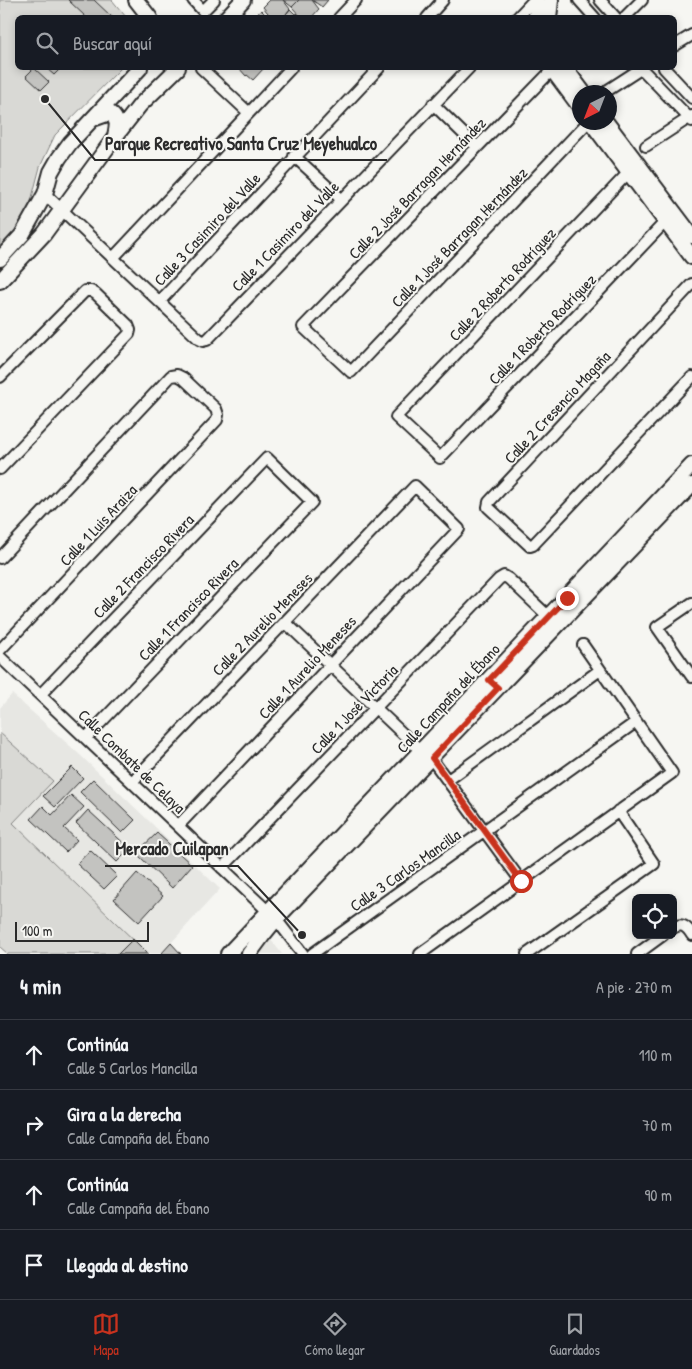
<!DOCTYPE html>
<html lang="es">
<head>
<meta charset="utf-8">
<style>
  body { margin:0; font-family:"Patrick Hand",sans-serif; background:#20242c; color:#f1f3f6 }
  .controls { position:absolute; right:15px; bottom:15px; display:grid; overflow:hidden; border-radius:8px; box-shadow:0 2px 8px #0003 }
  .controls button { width:45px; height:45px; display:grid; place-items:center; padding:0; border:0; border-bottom:1px solid #363941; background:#171b24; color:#f1f3f6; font:25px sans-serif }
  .compass { position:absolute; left:572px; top:85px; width:45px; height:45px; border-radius:50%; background:#171b24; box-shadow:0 2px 8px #0003; rotate:222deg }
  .scale { position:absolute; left:15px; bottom:12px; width:134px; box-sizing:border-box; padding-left:5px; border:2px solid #2b2b2b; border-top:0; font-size:14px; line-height:18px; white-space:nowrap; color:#2b2b2b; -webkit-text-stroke:4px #f6f6f2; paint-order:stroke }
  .stop { position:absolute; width:15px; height:15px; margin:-11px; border:4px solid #c8321e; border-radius:50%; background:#fff }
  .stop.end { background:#c8321e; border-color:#fff; box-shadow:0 1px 5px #0008 }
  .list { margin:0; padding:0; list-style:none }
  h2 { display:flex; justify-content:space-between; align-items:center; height:65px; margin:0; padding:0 20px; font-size:21px }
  h2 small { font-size:16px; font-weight:400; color:#9ea1a6 }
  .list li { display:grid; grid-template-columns:32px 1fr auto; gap:15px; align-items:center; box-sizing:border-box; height:70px; padding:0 20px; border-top:1px solid #363941 }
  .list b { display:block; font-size:19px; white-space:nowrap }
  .list p { margin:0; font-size:16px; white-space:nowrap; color:#9ea1a6 }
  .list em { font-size:16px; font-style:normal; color:#9ea1a6 }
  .icon { flex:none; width:28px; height:28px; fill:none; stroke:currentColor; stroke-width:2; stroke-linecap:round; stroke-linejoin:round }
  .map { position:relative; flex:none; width:692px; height:954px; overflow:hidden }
  .search { position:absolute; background:#171b24; box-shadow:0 2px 8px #0003; left:15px; right:15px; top:15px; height:55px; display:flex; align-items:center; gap:12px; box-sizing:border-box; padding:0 18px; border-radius:8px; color:#9ea1a6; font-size:19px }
  .sheet { height:345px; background:#171b24 }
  nav { display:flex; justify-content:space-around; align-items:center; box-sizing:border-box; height:70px; border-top:1px solid #363941; background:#171b24; font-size:14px; color:#9ea1a6 }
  nav a { display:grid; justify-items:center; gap:2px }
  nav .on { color:#c8321e }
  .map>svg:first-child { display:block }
</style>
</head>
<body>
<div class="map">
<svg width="692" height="954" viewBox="0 0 692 954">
  <rect width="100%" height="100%" fill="#f6f6f2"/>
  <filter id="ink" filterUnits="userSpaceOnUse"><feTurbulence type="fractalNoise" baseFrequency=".02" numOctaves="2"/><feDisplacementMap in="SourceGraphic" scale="10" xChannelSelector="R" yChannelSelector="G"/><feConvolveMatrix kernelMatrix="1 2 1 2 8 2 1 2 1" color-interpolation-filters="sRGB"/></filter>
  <g filter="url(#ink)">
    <path fill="#e7e7e3" d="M 12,694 L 79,754 L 220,889 L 161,954 L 8,954 L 0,947 L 0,708 Z
      M 268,936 L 282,954 L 256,954 Z"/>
    <path fill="#d9d9d5" stroke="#828280" d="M 0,0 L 112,0 L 126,17 L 18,18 L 18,68 L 121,68 L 55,135 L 40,167 L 30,205 L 19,227 L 12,238 L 0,251 Z
      M 0,733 L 53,781 L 13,823 L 148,954 L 8,954 L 0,947 Z"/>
    <path fill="#c3c3c0" stroke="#2b2b2b" d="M 68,0 L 94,0 L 113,18 L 87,18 Z
      M 270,0 L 283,0 L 290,9 L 283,18 L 272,18 L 263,7 Z
      M 283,0 L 299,0 L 292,7 Z
      M 299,0 L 312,0 L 319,9 L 311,18 L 301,17 L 292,7 Z
      M 312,0 L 328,0 L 322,7 Z
      M 290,9 L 296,15 L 297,13 L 301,17 L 283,18 Z
      M 261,10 L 266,15 L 268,14 L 272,18 L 254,18 Z
      M 34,68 L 49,82 L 41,90 L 26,76 Z
      M 46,68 L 61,68 L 54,75 Z
      M 239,68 L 264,68 L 253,80 L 247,75 L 246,76 Z
      M 72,767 L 83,778 L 55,807 L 43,796 Z
      M 93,779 L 135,820 L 122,833 L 80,792 Z
      M 71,795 L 84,807 L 64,828 L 77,840 L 66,852 L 31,819 L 43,806 L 52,815 Z
      M 88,810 L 130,849 L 117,862 L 76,823 Z
      M 157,833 L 192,865 L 172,888 L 136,853 Z
      M 90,850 L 117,876 L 104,889 L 77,864 Z
      M 137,873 L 163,896 L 139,922 L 114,899 Z
      M 133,939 L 148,954 L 118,954 Z
      M 171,943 L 181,954 L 161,954 Z"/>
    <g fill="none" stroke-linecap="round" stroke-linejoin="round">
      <defs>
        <path id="street" d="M 193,0 L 203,11 L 214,0
          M 579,0 L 595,18
          M 600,0 L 616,18
          M 339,18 L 356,0
          M 427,18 L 443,0
          M 517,18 L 534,0
          M 624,18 L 642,0
          M 674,46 L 692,35
          M 201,68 L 248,112
          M 641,68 L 692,121
          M 664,68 L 692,98
          M 552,70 L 303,327 L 351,372 L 588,122
          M 608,90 L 642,68
          M 433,104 L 477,147
          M 646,146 L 692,116
          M 294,156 L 341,199
          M 629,172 L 396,417 L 440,458 L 666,221
          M 45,194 L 199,339 L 203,341 L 207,340 L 469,68
          M 114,257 L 291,68
          M 692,284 L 489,502 L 488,507 L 530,546 L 533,545 L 692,377
          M 160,301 L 379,68
          M 0,377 L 85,291 L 91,291 L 96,294 L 128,325 L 130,330 L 129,334 L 0,469
          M 0,558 L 171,376 L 177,375 L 183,378 L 216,409 L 218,415 L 217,420 L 0,650
          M 692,603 L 657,627 L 692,677
          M 285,622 L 422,752
          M 0,657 L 276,919 L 303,954
          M 40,695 L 267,458 L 312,502 L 86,738
          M 431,758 L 521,881
          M 448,780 L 600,670
          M 132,782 L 415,486 L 459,529 L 178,826
          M 222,868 L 499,579 L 504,576 L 509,579 L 549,617
          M 673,928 C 682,922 687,927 692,935
          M 312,954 L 636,722
          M 420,954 L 672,773 L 583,645
          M 527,954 L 654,864 L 618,811
          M 637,954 L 663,935"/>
        <path id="secondary" d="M 136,0 L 150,18
          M 226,18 L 243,0
          M 536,18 L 537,0
          M 549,18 L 551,0
          M 551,68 L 580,107
          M 565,68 L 583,92
          M 93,119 L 110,113 C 119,120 117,126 115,136
          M 591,122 L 692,257
          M 606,122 L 692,236
          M 0,259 L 22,235 L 45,194 L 51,172 L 59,158 L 70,143 L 140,68
          M 0,281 L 44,234 L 115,137 L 140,105 L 178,68
          M 228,954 L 692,465
          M 249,954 L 263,935 L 276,919 L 692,485"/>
      </defs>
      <use href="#street" stroke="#2b2b2b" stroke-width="14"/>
      <use href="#secondary" stroke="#2b2b2b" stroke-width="18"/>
      <use href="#street" stroke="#f6f6f2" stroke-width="10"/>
      <use href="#secondary" stroke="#f6f6f2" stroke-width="14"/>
    </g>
  </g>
  <g fill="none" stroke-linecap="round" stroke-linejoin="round" filter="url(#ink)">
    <path stroke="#c8321e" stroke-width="6" d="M 521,881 L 432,758 L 498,688 L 489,680 L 567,598"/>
  </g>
  <g text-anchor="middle" stroke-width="4" stroke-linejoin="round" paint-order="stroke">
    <g font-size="16" fill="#2b2b2b" stroke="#f6f6f2">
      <text transform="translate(417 188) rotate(-46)" y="6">Calle 2 José Barragan Hernández</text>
      <text transform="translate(207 229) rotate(-47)" y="6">Calle 3 Casimiro del Valle</text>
      <text transform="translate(285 236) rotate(-46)" y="6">Calle 1 Casimiro del Valle</text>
      <text transform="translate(459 237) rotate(-46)" y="6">Calle 1 José Barragan Hernández</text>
      <text transform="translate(502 284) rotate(-47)" y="6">Calle 2 Roberto Rodríguez</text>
      <text transform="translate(542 329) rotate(-46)" y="6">Calle 1 Roberto Rodríguez</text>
      <text transform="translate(557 407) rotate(-47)" y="6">Calle 2 Cresencio Magaña</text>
      <text transform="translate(98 525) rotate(-47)" y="6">Calle 1 Luis Araiza</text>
      <text transform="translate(143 566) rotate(-46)" y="6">Calle 2 Francisco Rivera</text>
      <text transform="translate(188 609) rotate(-46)" y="6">Calle 1 Francisco Rivera</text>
      <text transform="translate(262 624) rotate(-46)" y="6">Calle 2 Aurelio Meneses</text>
      <text transform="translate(307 667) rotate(-47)" y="6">Calle 1 Aurelio Meneses</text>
      <text transform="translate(448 698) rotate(-47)" y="6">Calle Campaña del Ébano</text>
      <text transform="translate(354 709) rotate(-46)" y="6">Calle 1 José Victoria</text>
      <text transform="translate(132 761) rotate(44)" y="6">Calle Combate de Celaya</text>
      <text transform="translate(405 870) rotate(-35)" y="6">Calle 3 Carlos Mancilla</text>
    </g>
  </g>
  <path fill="none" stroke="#2b2b2b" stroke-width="2" d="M45 99L95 160H387M302 935L238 866H105"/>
  <g fill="#2b2b2b" stroke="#f6f6f2" stroke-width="2">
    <circle cx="45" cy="99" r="5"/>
    <circle cx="302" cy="935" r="5"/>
  </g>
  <g font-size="18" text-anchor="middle" font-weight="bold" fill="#2b2b2b" stroke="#f6f6f2" stroke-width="4" stroke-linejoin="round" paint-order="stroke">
    <text x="241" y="150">Parque Recreativo Santa Cruz Meyehualco</text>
    <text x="172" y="855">Mercado Cuilapan</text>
  </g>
</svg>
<div class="controls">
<button><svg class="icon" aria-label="locate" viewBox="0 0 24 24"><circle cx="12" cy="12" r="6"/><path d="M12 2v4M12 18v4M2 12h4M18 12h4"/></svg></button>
</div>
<svg class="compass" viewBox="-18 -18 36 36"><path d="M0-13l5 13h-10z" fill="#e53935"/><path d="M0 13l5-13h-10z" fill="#9ea1a6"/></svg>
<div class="scale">100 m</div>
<div class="stop" style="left:521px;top:881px"></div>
<div class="stop end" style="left:567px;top:598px"></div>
<div class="search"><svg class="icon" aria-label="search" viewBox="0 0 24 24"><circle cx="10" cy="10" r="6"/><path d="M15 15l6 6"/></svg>Buscar aquí</div>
</div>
<section class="sheet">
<h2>4 min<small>A pie · 270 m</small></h2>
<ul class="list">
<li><svg class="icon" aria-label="ahead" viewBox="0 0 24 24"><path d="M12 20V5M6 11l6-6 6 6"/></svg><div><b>Continúa</b><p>Calle 5 Carlos Mancilla</p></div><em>110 m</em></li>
<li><svg class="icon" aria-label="right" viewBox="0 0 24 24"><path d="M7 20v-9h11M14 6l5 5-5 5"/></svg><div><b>Gira a la derecha</b><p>Calle Campaña del Ébano</p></div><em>70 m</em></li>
<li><svg class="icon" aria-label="ahead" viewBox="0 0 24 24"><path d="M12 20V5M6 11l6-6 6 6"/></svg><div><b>Continúa</b><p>Calle Campaña del Ébano</p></div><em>90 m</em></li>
<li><svg class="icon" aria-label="arrive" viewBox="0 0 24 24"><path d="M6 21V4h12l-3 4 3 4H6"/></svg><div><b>Llegada al destino</b></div></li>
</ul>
</section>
<nav>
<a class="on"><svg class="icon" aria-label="map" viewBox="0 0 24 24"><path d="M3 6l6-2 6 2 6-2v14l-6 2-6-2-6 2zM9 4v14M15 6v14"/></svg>Mapa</a>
<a><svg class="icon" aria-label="directions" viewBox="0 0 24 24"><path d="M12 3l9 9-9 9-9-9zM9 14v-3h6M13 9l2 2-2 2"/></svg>Cómo llegar</a>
<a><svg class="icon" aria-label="saved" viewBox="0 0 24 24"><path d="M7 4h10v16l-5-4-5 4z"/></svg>Guardados</a>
</nav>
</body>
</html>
